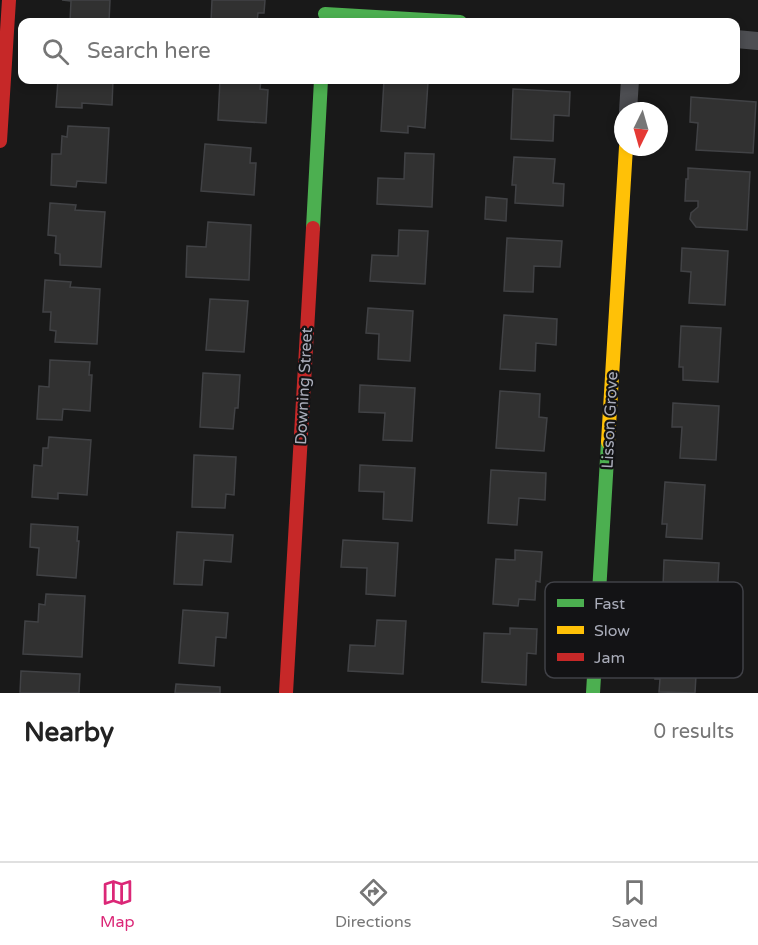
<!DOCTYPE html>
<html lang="en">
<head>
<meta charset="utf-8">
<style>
  body { margin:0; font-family:"Varela Round",sans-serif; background:#f6f6f6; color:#222 }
  .compass { position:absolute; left:614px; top:102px; width:54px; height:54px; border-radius:50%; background:#fff; box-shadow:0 3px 9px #0003; rotate:185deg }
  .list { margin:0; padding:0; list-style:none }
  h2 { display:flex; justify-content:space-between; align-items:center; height:78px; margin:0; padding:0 24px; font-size:26px }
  h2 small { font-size:20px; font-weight:400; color:#767676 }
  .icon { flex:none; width:33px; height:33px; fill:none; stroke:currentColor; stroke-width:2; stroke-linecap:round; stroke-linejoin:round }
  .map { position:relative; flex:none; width:758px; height:693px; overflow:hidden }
  .search { position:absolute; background:#fff; box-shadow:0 3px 9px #0003; left:18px; right:18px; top:18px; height:66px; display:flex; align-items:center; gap:15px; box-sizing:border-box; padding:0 21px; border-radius:12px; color:#767676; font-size:22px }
  .sheet { height:168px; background:#fff }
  nav { display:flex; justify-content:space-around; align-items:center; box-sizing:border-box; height:84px; border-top:2px solid #e0e0e0; background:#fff; font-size:16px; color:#767676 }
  nav a { display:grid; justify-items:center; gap:3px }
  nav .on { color:#db2777 }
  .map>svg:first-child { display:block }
</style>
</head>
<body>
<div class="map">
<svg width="758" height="693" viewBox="0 0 758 693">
  <rect width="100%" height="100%" fill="#191919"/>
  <path fill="#313131" stroke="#414245" stroke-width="1.5" d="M 62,0 L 110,0 L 109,22 L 70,22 L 71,1 Z
    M 212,0 L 265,0 L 264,13 L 258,13 L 257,22 L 211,22 Z
    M 58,80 L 113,80 L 112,105 L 82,103 L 82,108 L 56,107 Z
    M 220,80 L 261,80 L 260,89 L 268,90 L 266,123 L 218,120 Z
    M 384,80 L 428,82 L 425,128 L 408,126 L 408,133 L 381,131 Z
    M 513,89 L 570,92 L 569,116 L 554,115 L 553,141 L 511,139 Z
    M 691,97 L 756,102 L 753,153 L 696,150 L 698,123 L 690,122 Z
    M 68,126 L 109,128 L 106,183 L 77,181 L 76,187 L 51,185 L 52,154 L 61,154 L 62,136 L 67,137 Z
    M 205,144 L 251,148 L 250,163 L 256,163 L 254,195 L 201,191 Z
    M 405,153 L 434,154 L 432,207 L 377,204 L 378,178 L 404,179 Z
    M 514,157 L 555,159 L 553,183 L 564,184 L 563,206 L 515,203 L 516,185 L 512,185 Z
    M 688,168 L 750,172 L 747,230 L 696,227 L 690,219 L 691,213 L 698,207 L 698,201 L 685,201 L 686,179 L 688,179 Z
    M 486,197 L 507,199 L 506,221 L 485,219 Z
    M 50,203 L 76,205 L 75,210 L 105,212 L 101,267 L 60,265 L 60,254 L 55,253 L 56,236 L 48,235 Z
    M 208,222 L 251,225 L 249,280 L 186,277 L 187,246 L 206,247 Z
    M 399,230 L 428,231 L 425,284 L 370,281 L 372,255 L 398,256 Z
    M 507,238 L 562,241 L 560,267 L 534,266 L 533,292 L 504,291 Z
    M 682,248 L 728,251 L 725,305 L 689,303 L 691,272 L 681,271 Z
    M 45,280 L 71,282 L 70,287 L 100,289 L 97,344 L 55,342 L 56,331 L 50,330 L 51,312 L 43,312 Z
    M 210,299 L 248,301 L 244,352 L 206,350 Z
    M 368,308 L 413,311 L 410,361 L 378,359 L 379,334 L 366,333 Z
    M 504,315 L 557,319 L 556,345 L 536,343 L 535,371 L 500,369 Z
    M 681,326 L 721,328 L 718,382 L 683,380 L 683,367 L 679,367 Z
    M 50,360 L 90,362 L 89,375 L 92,375 L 90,411 L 63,409 L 62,420 L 37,419 L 39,386 L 49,387 Z
    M 203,373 L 240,375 L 238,408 L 235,408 L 233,429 L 200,427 Z
    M 360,385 L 415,388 L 412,441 L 383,440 L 385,413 L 359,412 Z
    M 500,391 L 540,394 L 539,417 L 547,418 L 544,451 L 496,448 Z
    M 673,403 L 719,406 L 716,460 L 680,458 L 682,427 L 672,427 Z
    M 49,437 L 91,440 L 87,495 L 58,493 L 58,499 L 32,497 L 34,465 L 42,466 L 43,448 L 48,448 Z
    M 194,455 L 236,457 L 234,495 L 226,494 L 225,508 L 192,507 Z
    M 360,465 L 415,468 L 412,521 L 383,519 L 384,492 L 359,491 Z
    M 491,470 L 546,473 L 545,500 L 519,498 L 517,525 L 488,523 Z
    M 665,482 L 705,485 L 702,539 L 666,537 L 667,524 L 662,524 Z
    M 31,524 L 78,527 L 77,541 L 79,541 L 76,578 L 37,575 L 39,548 L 30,547 Z
    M 177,532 L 233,535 L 231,562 L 204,560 L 202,585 L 174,584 Z
    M 343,540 L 398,543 L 395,596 L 366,594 L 367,568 L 341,567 Z
    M 515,550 L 542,552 L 540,582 L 536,581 L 535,600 L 519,599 L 518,606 L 493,604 L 496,559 L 515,560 Z
    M 664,560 L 719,563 L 716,616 L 687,615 L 688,588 L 663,587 Z
    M 46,594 L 85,596 L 82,657 L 23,654 L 25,621 L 38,622 L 39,604 L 45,605 Z
    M 183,610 L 228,613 L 226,638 L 216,637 L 214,666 L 179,663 Z
    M 377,620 L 406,621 L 403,674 L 348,671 L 350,645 L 375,646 Z
    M 510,628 L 537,629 L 536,654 L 527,653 L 526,685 L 482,682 L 484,633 L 510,634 Z
    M 658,638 L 698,640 L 695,693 L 659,692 L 660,679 L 655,679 Z
    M 21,671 L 80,674 L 79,693 L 20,693 Z
    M 176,684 L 220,687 L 220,693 L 175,693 Z"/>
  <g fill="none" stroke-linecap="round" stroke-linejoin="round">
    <path stroke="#4d4e52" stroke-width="18" d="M 736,39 L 758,41
      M 628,111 L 630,80"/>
    <path stroke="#4caf50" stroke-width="14" d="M 325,14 L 460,22
      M 313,228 L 321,80
      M 593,693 L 608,442"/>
    <path stroke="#ffc107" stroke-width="14" d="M 608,442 L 626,147"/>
    <path stroke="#c62828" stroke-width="14" d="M 0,141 L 9,0
      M 286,693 L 313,228"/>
  </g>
  <g text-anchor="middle" stroke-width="4.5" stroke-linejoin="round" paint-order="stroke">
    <g font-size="16" fill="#aaadba" stroke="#131315">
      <text transform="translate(303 386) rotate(-87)" y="6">Downing Street</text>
      <text transform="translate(609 420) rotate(-87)" y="6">Lisson Grove</text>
    </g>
  </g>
  <rect x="545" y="582" width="198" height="96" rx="9" fill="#131315" stroke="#404147" stroke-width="1.5"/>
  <rect x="557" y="599" width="27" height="8" fill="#4caf50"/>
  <rect x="557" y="626" width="27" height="8" fill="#ffc107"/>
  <rect x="557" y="653" width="27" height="8" fill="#c62828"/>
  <g font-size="16" fill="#aaadba">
    <text x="594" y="609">Fast</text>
    <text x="594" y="636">Slow</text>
    <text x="594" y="663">Jam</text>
  </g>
</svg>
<svg class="compass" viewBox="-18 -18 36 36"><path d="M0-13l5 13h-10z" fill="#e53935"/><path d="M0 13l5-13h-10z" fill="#767676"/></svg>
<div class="search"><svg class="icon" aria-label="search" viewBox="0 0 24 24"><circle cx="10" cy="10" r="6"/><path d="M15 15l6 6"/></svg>Search here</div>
</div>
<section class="sheet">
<h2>Nearby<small>0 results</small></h2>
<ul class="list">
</ul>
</section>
<nav>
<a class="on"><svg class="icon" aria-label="map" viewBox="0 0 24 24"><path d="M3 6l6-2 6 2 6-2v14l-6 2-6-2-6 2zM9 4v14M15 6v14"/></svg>Map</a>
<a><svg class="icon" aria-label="directions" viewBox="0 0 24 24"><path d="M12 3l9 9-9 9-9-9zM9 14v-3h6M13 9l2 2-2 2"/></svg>Directions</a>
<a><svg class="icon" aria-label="saved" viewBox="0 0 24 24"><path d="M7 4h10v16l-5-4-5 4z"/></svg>Saved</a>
</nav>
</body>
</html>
